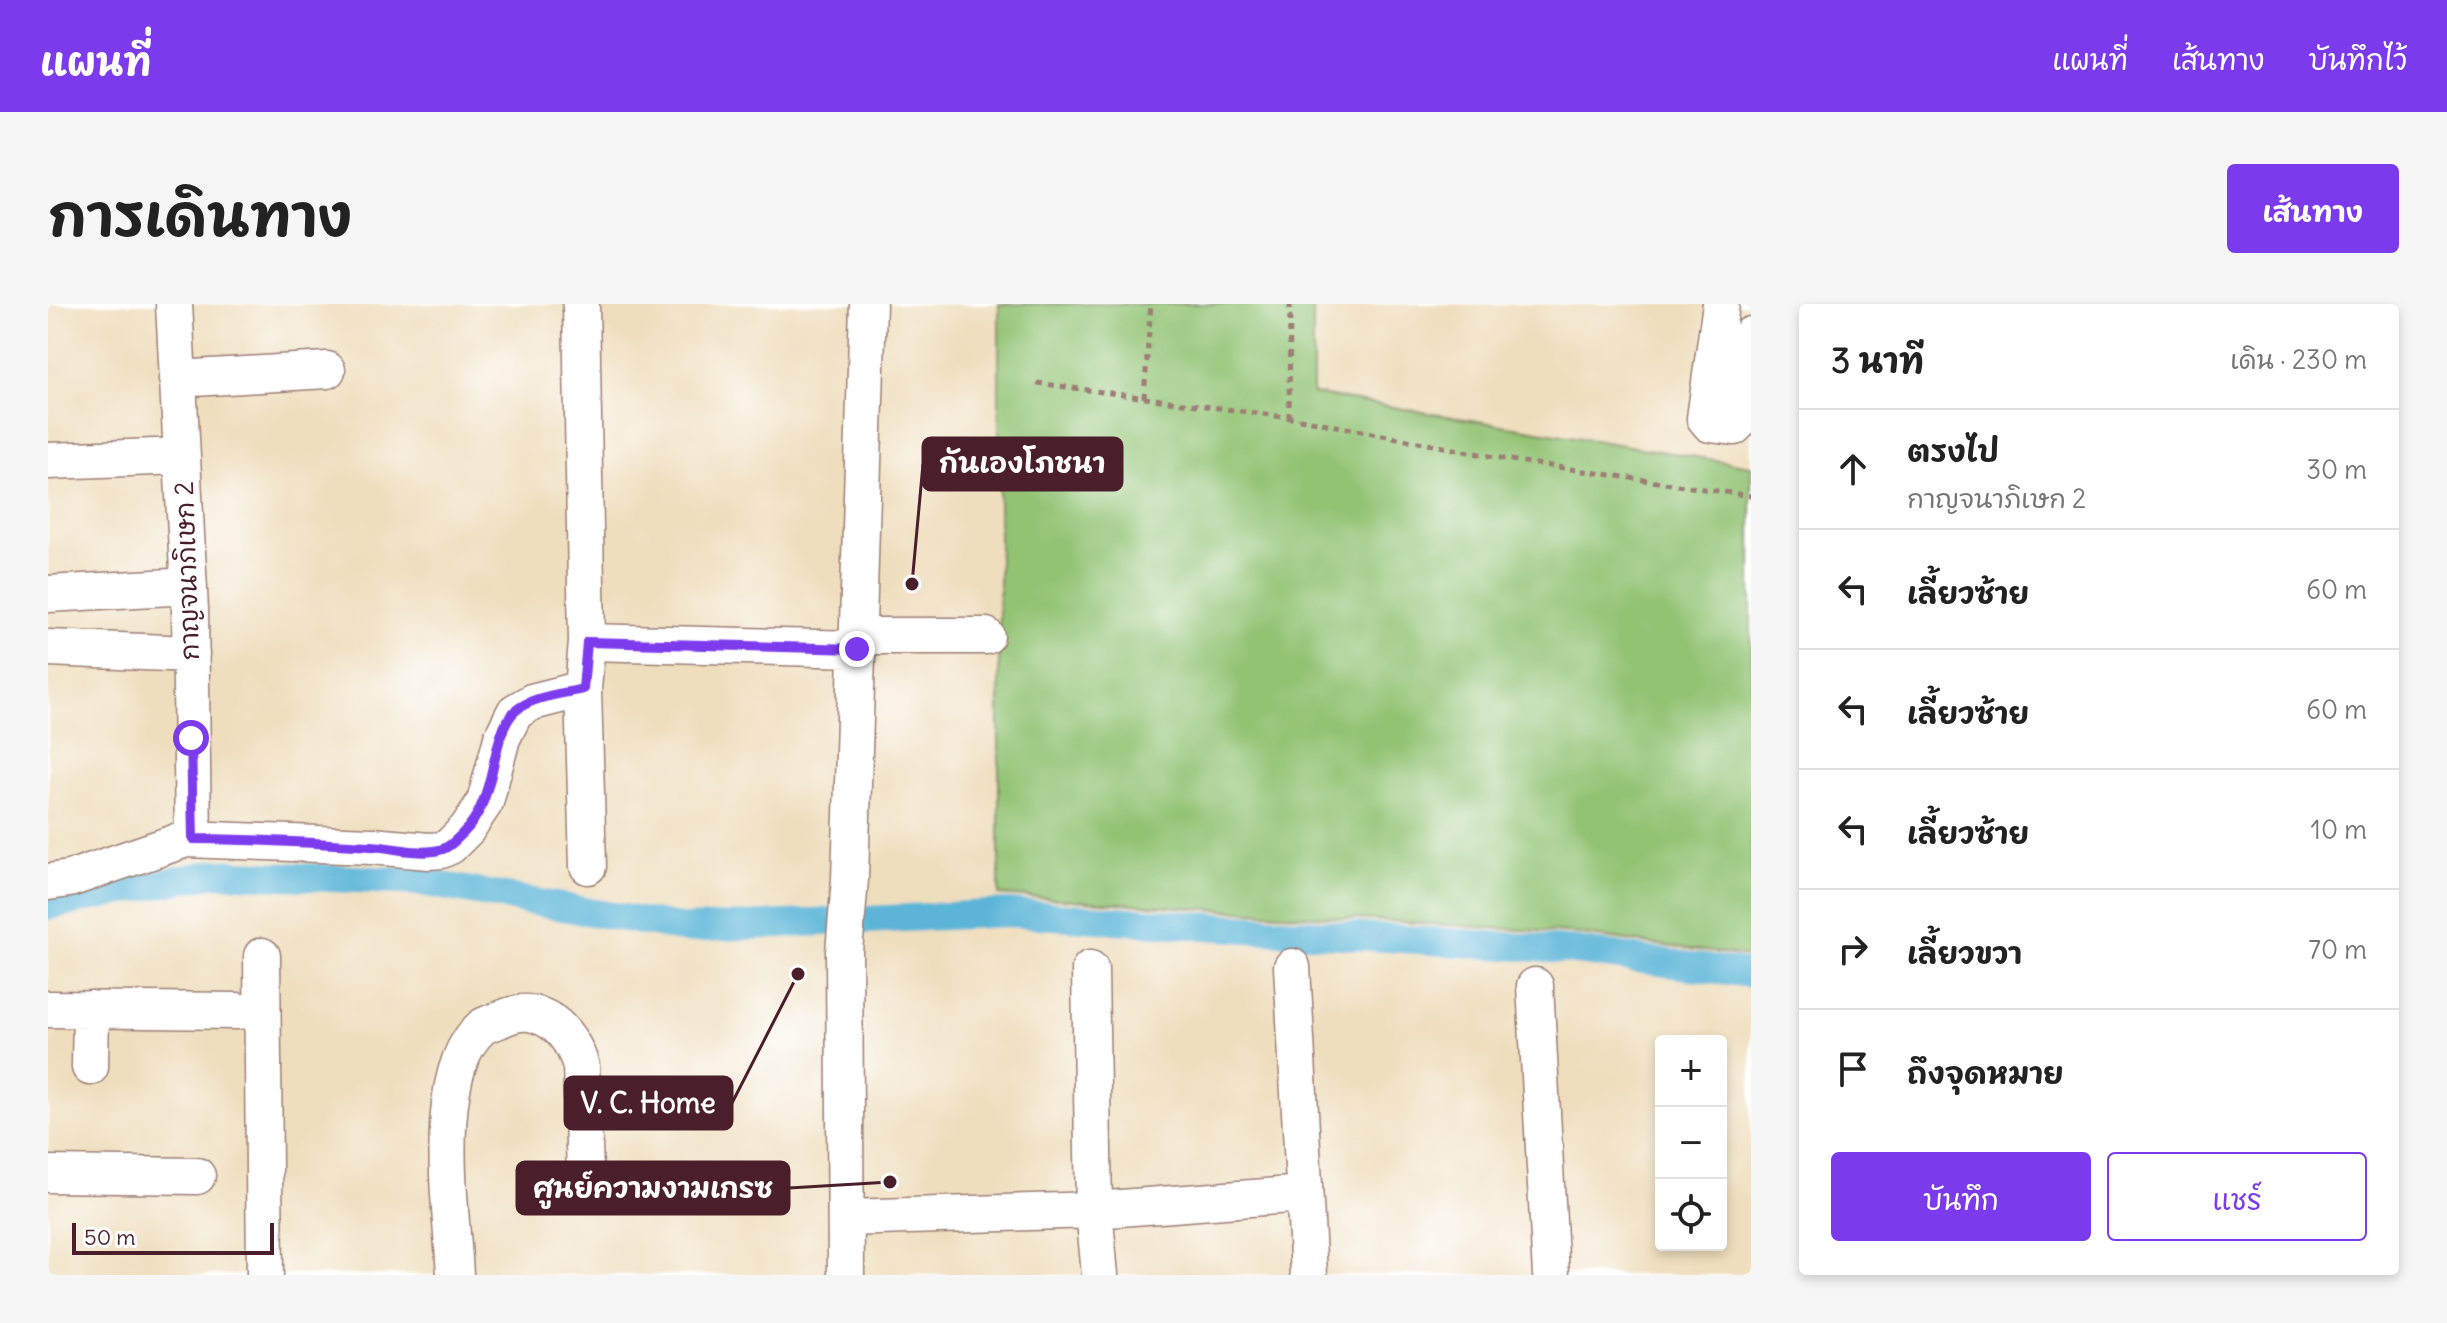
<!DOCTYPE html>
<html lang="th">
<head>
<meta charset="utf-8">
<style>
  body { margin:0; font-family:Delius,"Playpen Sans Thai",sans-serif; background:#f6f6f6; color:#222 }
  .controls { position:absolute; right:24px; bottom:24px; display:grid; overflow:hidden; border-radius:8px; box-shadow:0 4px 12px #0003 }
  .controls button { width:72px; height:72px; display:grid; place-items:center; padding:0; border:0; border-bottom:2px solid #e0e0e0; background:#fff; color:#222; font:40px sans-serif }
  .scale { position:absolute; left:24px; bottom:20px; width:202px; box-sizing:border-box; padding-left:8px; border:4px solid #4a1f2b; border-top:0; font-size:22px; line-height:28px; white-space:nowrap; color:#4a1f2b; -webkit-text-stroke:6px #fff; paint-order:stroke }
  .stop { position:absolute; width:24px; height:24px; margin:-18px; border:6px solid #7c3aed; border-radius:50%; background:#fff }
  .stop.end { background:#7c3aed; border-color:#fff; box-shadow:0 2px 8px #0008 }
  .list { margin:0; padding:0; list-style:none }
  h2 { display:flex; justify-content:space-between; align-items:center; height:104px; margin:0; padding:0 32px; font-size:34px }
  h2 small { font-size:26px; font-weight:400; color:#767676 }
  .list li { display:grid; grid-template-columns:52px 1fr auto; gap:24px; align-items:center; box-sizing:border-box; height:120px; padding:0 32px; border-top:2px solid #e0e0e0 }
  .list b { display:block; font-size:30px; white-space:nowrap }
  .list p { margin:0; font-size:26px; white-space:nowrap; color:#767676 }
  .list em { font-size:26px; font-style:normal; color:#767676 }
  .actions { display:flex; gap:16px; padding:24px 32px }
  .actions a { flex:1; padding:18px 0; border:2px solid #7c3aed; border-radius:8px; text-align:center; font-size:28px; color:#7c3aed }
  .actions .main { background:#7c3aed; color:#fff }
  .icon { flex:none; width:44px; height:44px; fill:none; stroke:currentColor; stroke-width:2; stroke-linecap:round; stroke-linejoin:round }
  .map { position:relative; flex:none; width:1703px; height:971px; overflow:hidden; border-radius:8px }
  header { display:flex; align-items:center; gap:48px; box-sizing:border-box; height:112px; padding:0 40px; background:#7c3aed; color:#fff }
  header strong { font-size:38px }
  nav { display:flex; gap:44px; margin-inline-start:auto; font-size:28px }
  .intro { display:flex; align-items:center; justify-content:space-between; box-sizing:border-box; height:192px; padding:0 48px }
  h1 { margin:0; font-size:56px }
  .button { padding:20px 36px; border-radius:8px; background:#7c3aed; color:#fff; font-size:28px; font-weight:700 }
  main { display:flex; gap:48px; padding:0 48px }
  aside { flex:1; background:#fff; border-radius:8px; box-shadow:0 4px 12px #0003 }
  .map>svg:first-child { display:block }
</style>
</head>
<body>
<header>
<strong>แผนที่</strong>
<nav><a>แผนที่</a><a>เส้นทาง</a><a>บันทึกไว้</a></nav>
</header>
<div class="intro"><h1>การเดินทาง</h1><a class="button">เส้นทาง</a></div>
<main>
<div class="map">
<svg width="1703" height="971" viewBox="0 0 1703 971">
  <rect width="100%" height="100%" fill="#fff"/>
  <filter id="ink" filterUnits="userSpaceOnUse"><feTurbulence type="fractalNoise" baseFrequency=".0125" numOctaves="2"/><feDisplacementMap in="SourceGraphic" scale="16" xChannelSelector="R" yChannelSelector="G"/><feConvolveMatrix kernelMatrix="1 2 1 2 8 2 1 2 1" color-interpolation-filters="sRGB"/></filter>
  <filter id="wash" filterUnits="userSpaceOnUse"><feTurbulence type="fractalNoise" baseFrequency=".006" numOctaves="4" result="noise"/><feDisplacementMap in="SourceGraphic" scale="32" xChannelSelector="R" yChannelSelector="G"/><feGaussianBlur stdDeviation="1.8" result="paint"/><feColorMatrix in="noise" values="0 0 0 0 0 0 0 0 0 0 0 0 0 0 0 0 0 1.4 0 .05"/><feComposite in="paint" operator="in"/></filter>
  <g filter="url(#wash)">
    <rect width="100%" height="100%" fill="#efdebd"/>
    <path fill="#92c373" stroke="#6e714f" stroke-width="2" d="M 951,0 L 1265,0 L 1265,90 L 1703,162 L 1703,653 L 1520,629 L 951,591 Z"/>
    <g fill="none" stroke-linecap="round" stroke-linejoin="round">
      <path stroke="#5bb5d8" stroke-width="28" d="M 0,602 L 167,569 L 373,578 L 638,625 L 960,609 L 1520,646 L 1703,670"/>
    </g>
  </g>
  <g filter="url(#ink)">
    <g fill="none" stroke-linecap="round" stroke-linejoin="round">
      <defs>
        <path id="minor" d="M 126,0 L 142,306 L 145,535
          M 533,0 L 539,338 L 535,385 L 540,562
          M 1673,0 L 1657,114 L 1662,120 L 1686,123 L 1690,119 L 1703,31
          M 129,75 L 279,66
          M 0,157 L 134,152
          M 0,290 L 141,282
          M 809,332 L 938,332
          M 539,338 L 809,345
          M 0,344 L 143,350
          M 0,578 L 21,575 L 138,535 L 324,542 L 381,547 L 393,546 L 402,542 L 419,525 L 437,498 L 454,434 L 467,408 L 484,398 L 535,385
          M 214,652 L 217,971
          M 1244,663 L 1261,971
          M 1042,665 L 1046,906 L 1052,971
          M 1487,682 L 1503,971
          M 0,705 L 190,707
          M 42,763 L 43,705
          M 0,870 L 149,872
          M 798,914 L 1046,906 L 1255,890
          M 407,971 C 404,908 381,768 434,723 C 438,720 446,718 451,716 C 461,711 475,707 486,710 C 511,716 526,739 533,762 L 537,867
          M 798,971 L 796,648 L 802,575 L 820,0"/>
      </defs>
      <use href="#minor" stroke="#9c7e74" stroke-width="39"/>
      <path stroke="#9c7e74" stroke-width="5" stroke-dasharray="6 6" stroke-linecap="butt" d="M 989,79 L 1258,116 L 1462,156 L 1703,192
        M 1096,94 L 1103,0
        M 1241,114 L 1242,0"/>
      <use href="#minor" stroke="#fff" stroke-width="36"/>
    </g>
  </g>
  <g fill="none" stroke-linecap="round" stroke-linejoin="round" filter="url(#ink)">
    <path stroke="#7c3aed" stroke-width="10" d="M 143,434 L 145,535 C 204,535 263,539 322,542 C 345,543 373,552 395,545 C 403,542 408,536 414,530 C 450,497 441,434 466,408 C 483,392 514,390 535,385 L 539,338 L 809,345"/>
  </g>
  <g text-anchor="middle" stroke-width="6" stroke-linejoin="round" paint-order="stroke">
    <g font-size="26" fill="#4a1f2b" stroke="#fff">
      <text transform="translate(139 267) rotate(-92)" y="9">กาญจนาภิเษก 2</text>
    </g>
  </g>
  <path fill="none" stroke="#4a1f2b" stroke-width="3" d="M864 280L875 160M750 670L684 799M842 878L741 884"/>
  <g fill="#4a1f2b" stroke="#fff" stroke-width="3">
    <circle cx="864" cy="280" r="8"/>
    <circle cx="750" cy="670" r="8"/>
    <circle cx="842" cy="878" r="8"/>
  </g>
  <g fill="#4a1f2b" stroke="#4a1f2b" stroke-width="3">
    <rect x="875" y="134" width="199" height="52" rx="8"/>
    <rect x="517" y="773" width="167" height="52" rx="8"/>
    <rect x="469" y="858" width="272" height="52" rx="8"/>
  </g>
  <g font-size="28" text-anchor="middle" font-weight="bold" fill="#fff">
    <text x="974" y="169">กันเองโภชนา</text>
    <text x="600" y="809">V. C. Home</text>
    <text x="605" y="894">ศูนย์ความงามเกรซ</text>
  </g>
</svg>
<div class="controls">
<button>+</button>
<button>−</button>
<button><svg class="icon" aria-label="locate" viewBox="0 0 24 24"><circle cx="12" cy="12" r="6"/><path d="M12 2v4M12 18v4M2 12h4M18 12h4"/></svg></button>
</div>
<div class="scale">50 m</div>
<div class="stop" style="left:143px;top:434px"></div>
<div class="stop end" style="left:809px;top:345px"></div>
</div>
<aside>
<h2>3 นาที<small>เดิน · 230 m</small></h2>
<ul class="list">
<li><svg class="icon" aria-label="ahead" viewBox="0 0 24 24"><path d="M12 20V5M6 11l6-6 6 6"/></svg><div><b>ตรงไป</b><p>กาญจนาภิเษก 2</p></div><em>30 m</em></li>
<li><svg class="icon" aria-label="left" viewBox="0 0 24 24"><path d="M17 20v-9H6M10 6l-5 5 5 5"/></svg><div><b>เลี้ยวซ้าย</b></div><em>60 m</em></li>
<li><svg class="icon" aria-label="left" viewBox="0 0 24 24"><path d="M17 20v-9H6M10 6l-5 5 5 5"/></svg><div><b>เลี้ยวซ้าย</b></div><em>60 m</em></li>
<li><svg class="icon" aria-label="left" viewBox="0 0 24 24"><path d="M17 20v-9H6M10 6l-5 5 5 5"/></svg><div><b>เลี้ยวซ้าย</b></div><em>10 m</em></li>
<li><svg class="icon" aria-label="right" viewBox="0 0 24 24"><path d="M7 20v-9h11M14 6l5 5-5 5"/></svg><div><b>เลี้ยวขวา</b></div><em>70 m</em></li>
<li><svg class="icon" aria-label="arrive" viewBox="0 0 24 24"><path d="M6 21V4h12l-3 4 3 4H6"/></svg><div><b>ถึงจุดหมาย</b></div></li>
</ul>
<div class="actions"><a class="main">บันทึก</a><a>แชร์</a></div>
</aside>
</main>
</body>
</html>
